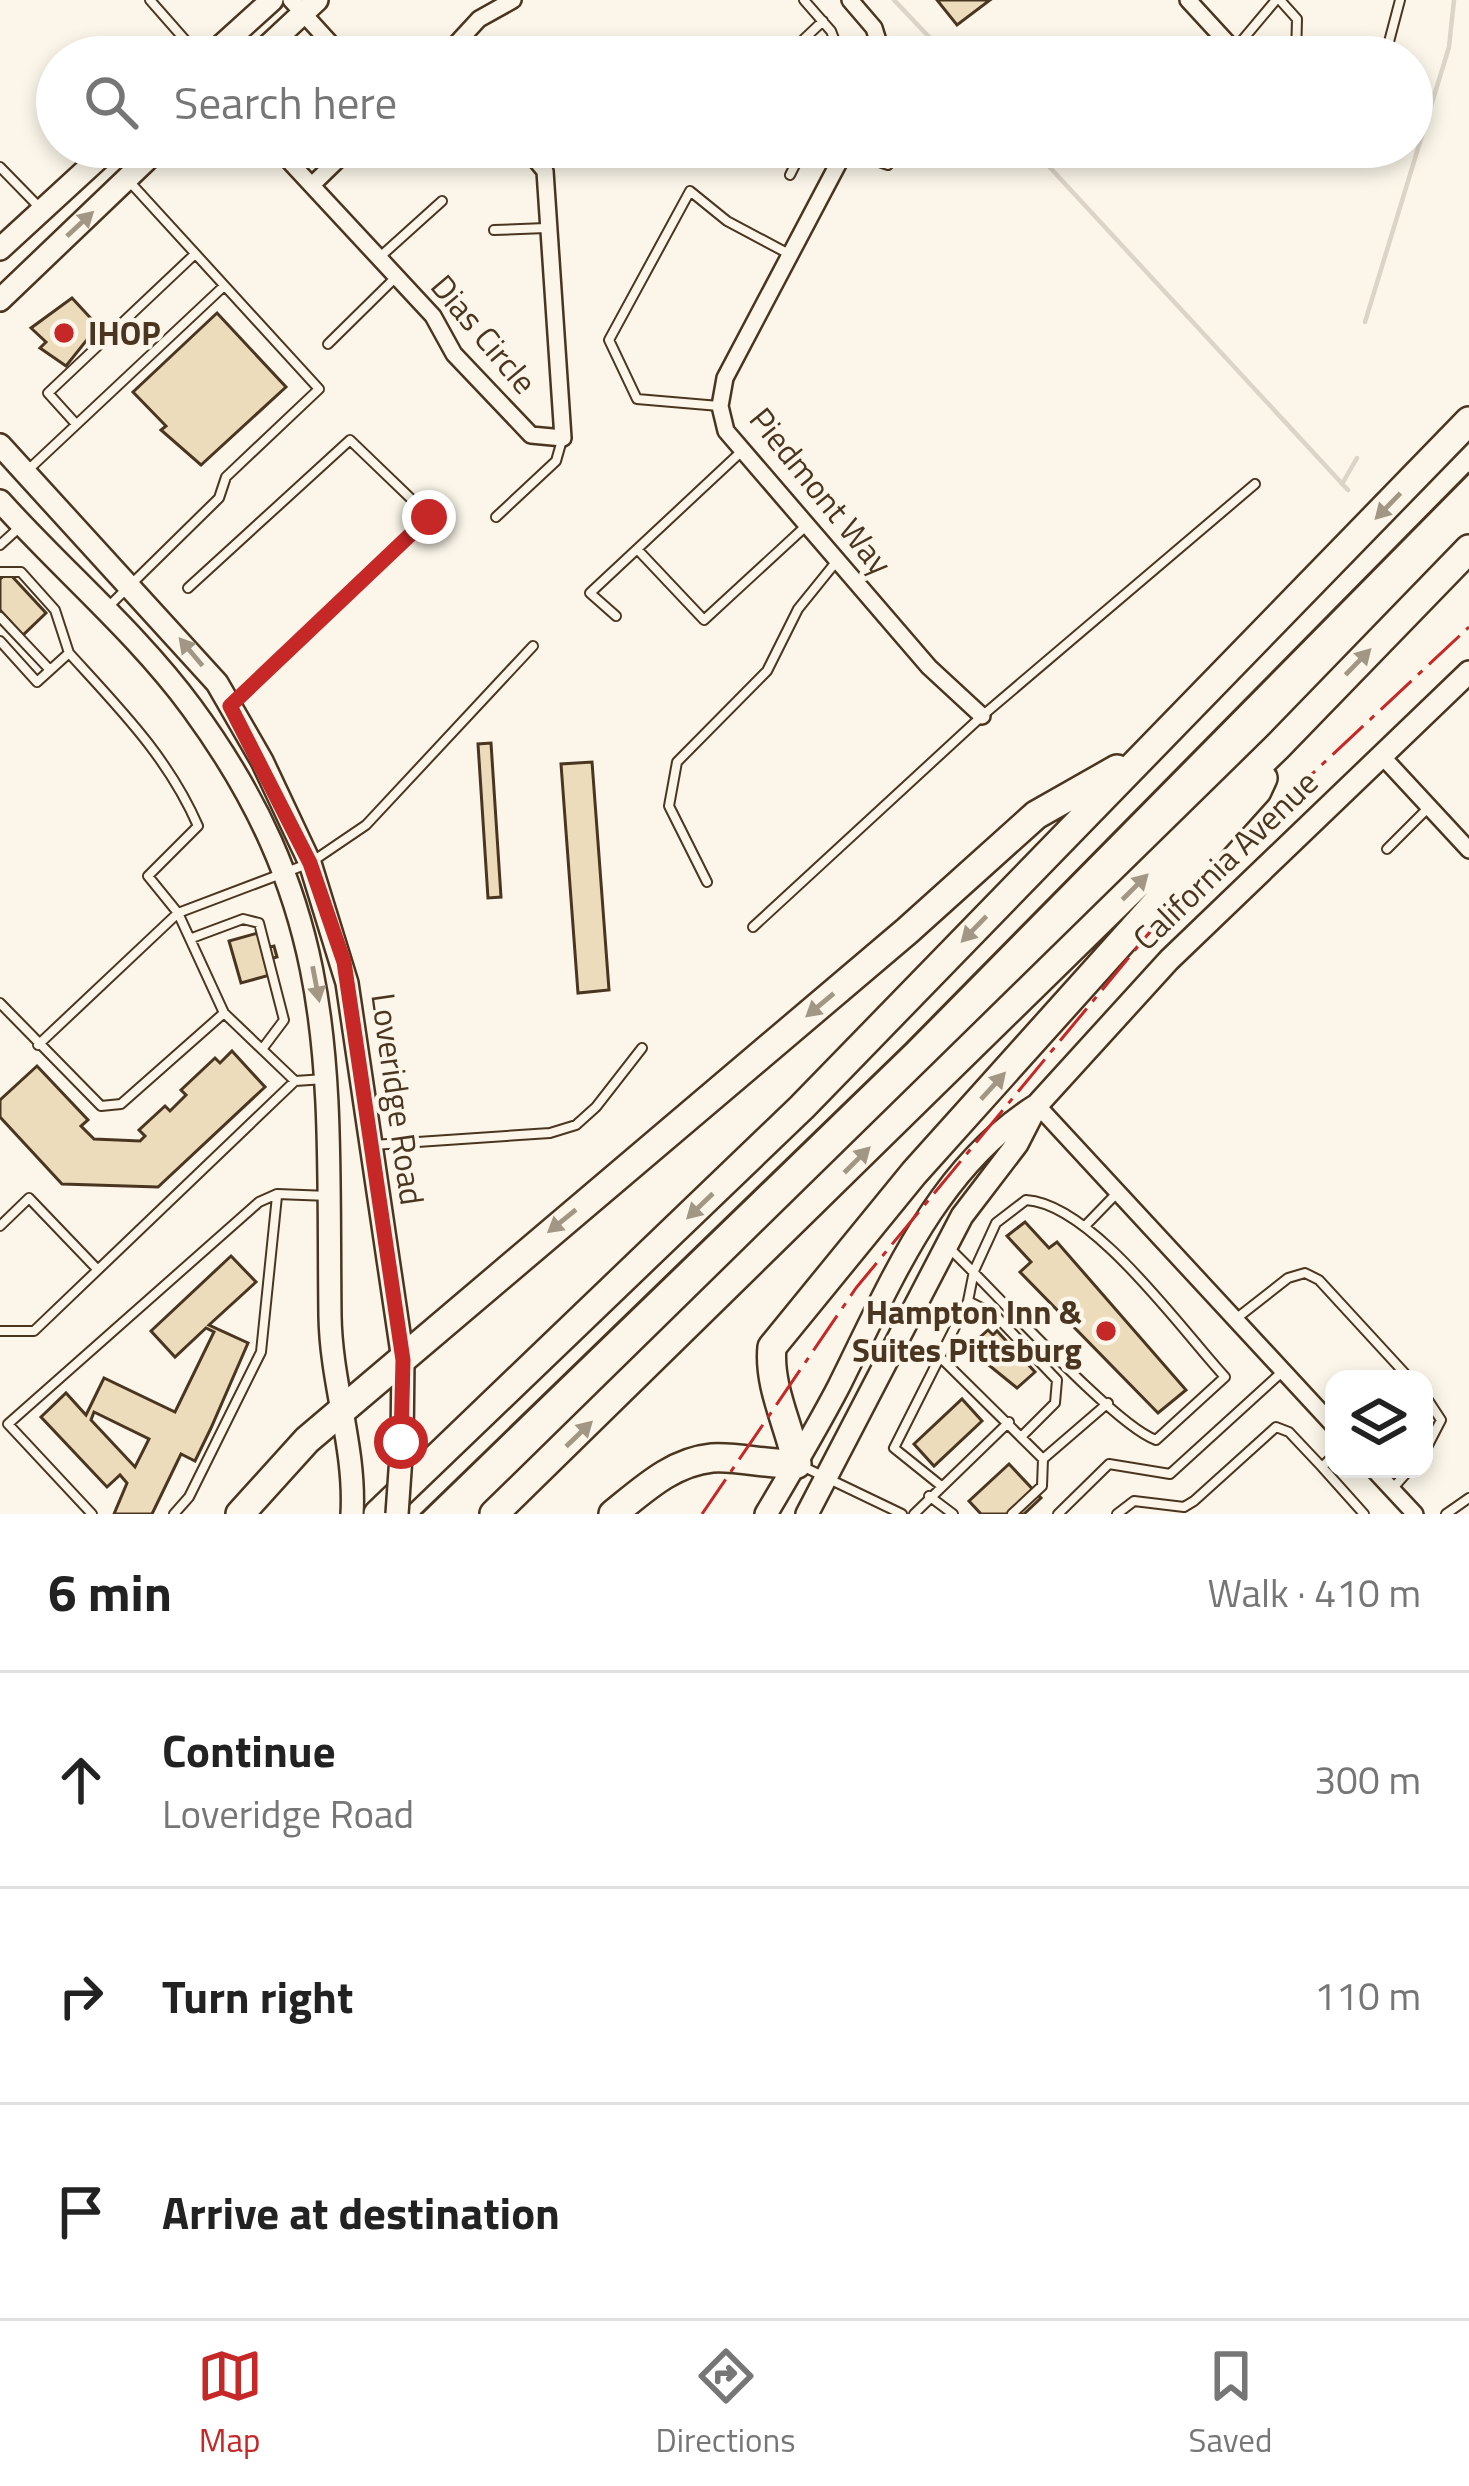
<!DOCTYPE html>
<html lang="en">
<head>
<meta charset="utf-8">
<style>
  body { margin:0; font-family:"Titillium Web",sans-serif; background:#f6f6f6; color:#222 }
  .controls { position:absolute; right:36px; bottom:36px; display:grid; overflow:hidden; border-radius:24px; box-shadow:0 6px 18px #0003 }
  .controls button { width:108px; height:108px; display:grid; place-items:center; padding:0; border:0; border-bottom:3px solid #e0e0e0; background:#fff; color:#222; font:60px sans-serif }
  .stop { position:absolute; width:36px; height:36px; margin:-27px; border:9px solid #c62828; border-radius:50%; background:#fff }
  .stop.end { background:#c62828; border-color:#fff; box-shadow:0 3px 12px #0008 }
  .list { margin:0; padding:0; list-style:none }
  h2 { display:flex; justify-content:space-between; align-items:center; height:156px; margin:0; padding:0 48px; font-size:51px }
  h2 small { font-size:39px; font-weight:400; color:#767676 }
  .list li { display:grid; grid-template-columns:78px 1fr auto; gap:36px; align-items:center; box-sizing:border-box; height:216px; padding:0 48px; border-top:3px solid #e0e0e0 }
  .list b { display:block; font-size:45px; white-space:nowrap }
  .list p { margin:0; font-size:39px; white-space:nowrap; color:#767676 }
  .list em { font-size:39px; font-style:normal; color:#767676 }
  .icon { flex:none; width:66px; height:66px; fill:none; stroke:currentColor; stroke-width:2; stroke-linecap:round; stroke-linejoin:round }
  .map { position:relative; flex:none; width:1469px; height:1514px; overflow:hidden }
  .search { position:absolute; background:#fff; box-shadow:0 6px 18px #0003; left:36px; right:36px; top:36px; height:132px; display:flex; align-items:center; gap:30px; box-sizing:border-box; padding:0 42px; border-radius:66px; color:#767676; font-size:45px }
  .sheet { height:804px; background:#fff }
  nav { display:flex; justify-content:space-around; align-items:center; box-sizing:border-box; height:168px; border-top:3px solid #e0e0e0; background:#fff; font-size:33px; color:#767676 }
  nav a { display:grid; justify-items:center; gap:6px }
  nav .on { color:#c62828 }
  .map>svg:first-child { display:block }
</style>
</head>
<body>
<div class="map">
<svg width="1469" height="1514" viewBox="0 0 1469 1514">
  <rect width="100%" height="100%" fill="#fbf6e9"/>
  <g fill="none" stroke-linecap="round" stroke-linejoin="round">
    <path stroke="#dcd4c6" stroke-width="4.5" d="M 894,0 L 948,57
      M 1031,147 L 1348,490
      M 1365,322 L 1449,47 L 1454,0
      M 1342,484 L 1357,458"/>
  </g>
  <path fill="#ecdcbc" stroke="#4a3520" stroke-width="3" fill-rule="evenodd" d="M 937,0 L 990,0 L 957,25 Z
    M 72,298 L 98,326 L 66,366 L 40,348 L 46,342 L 31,328 Z
    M 217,313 L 286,387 L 201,465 L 161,430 L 166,426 L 133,392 Z
    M 8,572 L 46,613 L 23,635 L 0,610 L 0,579 Z
    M 491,743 L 501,897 L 488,898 L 478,744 Z
    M 592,762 L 609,990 L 578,993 L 561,764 Z
    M 258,933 L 262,949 L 274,946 L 277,957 L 266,960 L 270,975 L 241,983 L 229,941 Z
    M 232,1051 L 265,1087 L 158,1187 L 62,1184 L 0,1117 L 0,1100 L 37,1066 L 88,1120 L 81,1126 L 94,1139 L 140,1141 L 145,1136 L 139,1130 L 165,1106 L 170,1111 L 186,1095 L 181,1090 L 215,1058 L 220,1063 Z
    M 1025,1222 L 1049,1248 L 1057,1242 L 1186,1390 L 1158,1413 L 1020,1272 L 1031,1262 L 1007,1236 Z
    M 231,1256 L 256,1282 L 209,1325 L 248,1343 L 211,1428 L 195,1461 L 181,1454 L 152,1514 L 114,1514 L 127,1483 L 120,1475 L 107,1487 L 41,1417 L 66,1393 L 86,1415 L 104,1378 L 175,1412 L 214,1332 L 206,1328 L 175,1357 L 151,1331 ZM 94,1412 L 149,1439 L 135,1467 L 91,1420 Z
    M 988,1330 L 993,1335 L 997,1331 L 1035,1372 L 1017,1388 L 985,1362 L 989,1359 L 977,1340 Z
    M 962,1399 L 982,1421 L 934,1466 L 914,1444 Z
    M 1009,1464 L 1041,1498 L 1024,1514 L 981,1514 L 969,1501 Z"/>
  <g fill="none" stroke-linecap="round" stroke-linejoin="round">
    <defs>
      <path id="service" d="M 150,0 L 200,57
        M 804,0 L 831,31 L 841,57
        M 1280,0 L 1297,19 L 1296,57
        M 785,57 L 823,21
        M 1255,57 L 1234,50 L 1276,0
        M 1385,57 L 1400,0
        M 847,151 L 888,165
        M 0,167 L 41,209
        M 790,175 L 804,147
        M 494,230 L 546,228
        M 381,256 L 442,201
        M 328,344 L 395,278
        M 719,406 L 637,399 L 609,340 L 690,191 L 727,221 L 789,254
        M 76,424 L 48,393 L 195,254
        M 28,470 L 224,286
        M 496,517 L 556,461 L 562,440
        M 0,545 L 21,526
        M 637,549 L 704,620 L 806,526
        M 0,572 L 21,572 L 55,610 L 69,653
        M 188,588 L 350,440 L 429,516 L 232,705
        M 107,608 L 219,498 L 226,477 L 319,389 L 128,180
        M 616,616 L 590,593 L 742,451
        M 0,617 L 50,670
        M 0,641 L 37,682 L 69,653 C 119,708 168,757 198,826 L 148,876 L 178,913 L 224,1013
        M 1387,849 L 1428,808
        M 707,882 L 669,806 L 677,762 L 767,671 L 798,609 L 836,562
        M 753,927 L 982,716 L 1255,484
        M 192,938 L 243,919 L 259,923 L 284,1020 L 263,1048
        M 0,1003 L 101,1106 L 121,1104 L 224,1013 L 295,1081 L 325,1079
        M 38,1045 L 178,913 L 310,863 L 366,825 L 533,646
        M 373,1145 L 550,1133 L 576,1125 L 596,1107 L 642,1048
        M 1086,1225 L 1117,1193
        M 0,1226 L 29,1198 L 97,1269
        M 968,1301 L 994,1314 L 1057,1380 L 1055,1403 L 1022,1436
        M 1237,1318 L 1288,1278 L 1305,1273 L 1319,1280 L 1410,1379
        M 0,1331 L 34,1331 L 295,1081
        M 941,1358 L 1043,1459 L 1042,1486 L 1012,1514
        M 1424,1394 L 1441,1420 L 1424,1453
        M 1334,1455 L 1322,1467 L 1364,1514
        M 1043,1459 L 1108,1403
        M 804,1467 L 902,1514
        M 940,1485 L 894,1448 L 968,1301 L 974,1271 L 996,1223 L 1026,1200 C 1092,1204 1180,1328 1225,1377 L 1156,1440 C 1113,1425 990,1286 947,1246
        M 1393,1488 L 1410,1469
        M 929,1496 L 953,1514
        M 92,1514 L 8,1424 L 259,1202 L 277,1194 L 329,1196
        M 174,1514 L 189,1497 L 261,1352 L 277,1196
        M 914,1514 L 1009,1422
        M 1058,1514 L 1109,1464 L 1170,1474 L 1282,1372
        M 1117,1514 L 1134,1501 L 1184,1507 L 1194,1501 L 1276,1427 L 1289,1432 L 1322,1467
        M 1446,1514 L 1469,1498"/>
      <path id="minor" d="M 291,0 L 343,57
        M 850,0 L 874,28 L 883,57
        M 1188,0 L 1234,50
        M 444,57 L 479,19 L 513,0
        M 276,147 L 433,316 L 454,354 L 531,435 L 563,438 L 545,171 L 525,147
        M 847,147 L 725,378 L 720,406 L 726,431 L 929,667 L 982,716
        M 312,185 L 351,147
        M 1381,755 L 1469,850
        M 1037,1105 L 1334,1426
        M 1373,1469 L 1415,1514"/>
      <path id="secondary" d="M 209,57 L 272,0
        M 256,57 L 317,0
        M 0,249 L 111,147
        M 0,300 L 160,147
        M 0,445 L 217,683 L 262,761 L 310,863 L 347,983 L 403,1360 L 402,1442
        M 0,501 C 62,570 137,633 192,708 C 344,915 327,1075 330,1316 C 331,1384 356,1448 352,1514
        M 766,1514 C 791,1472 816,1430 839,1386 C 890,1284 936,1168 1037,1105
        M 807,1514 L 962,1216 L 1017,1144 L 1037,1105 L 1169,960 L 1469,672"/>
      <path id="motorway" d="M 240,1514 L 307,1440 L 907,931 L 1036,815 L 1117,769
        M 378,1514 L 802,1107 L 1469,421
        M 494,1514 L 1277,747 L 1469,549
        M 613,1514 C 643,1490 672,1462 712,1458 C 737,1456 769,1465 797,1464 C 789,1425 768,1386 772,1347 L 914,1173 L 1257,791 L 1263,778"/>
    </defs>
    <use href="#service" stroke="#4a3520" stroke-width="12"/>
    <use href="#minor" stroke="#4a3520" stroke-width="20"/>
    <use href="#secondary" stroke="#4a3520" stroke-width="26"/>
    <use href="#motorway" stroke="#4a3520" stroke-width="32"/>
    <use href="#service" stroke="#fbf6e9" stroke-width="8"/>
    <use href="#minor" stroke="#fbf6e9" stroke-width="15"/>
    <use href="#secondary" stroke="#fbf6e9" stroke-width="21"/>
    <use href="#motorway" stroke="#fbf6e9" stroke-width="27"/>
    <path stroke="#4a3520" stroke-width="3" d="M 421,1514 L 906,1044 L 1469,473"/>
    <defs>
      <path id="secondary-bridge" d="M 397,1514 L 402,1442"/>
    </defs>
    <use href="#secondary-bridge" stroke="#4a3520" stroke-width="26" stroke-linecap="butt"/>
    <use href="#secondary-bridge" stroke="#fbf6e9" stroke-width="21"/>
    <path stroke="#c62828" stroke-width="3" stroke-dasharray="42 9 6 9" stroke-linecap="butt" d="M 702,1514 L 856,1288 L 1173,904 L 1469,627"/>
  </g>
  <defs><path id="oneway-solid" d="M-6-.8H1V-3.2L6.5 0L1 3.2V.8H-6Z" transform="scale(3)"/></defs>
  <g fill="#a29684">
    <use href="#oneway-solid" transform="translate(80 224) rotate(-43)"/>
    <use href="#oneway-solid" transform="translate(1388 506) rotate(134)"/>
    <use href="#oneway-solid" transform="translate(191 652) rotate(-130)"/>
    <use href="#oneway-solid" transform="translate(1358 662) rotate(-46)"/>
    <use href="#oneway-solid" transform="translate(1135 887) rotate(-45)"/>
    <use href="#oneway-solid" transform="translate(974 929) rotate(134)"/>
    <use href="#oneway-solid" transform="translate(316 984) rotate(79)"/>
    <use href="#oneway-solid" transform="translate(820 1005) rotate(140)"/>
    <use href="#oneway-solid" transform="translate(993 1086) rotate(-48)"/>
    <use href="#oneway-solid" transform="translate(857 1160) rotate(-45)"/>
    <use href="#oneway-solid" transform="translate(700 1206) rotate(136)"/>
    <use href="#oneway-solid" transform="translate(562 1221) rotate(141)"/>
    <use href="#oneway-solid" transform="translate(579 1434) rotate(-44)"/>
  </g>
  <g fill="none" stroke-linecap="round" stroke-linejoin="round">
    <path stroke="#c62828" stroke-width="15" d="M 401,1442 L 403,1360 L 344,962 L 310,863 L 230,706 L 429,517"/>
  </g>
  <g fill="#c62828" stroke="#fbf6e9" stroke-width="4.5">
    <circle cx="64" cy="333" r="12"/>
    <circle cx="1106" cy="1331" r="12"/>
  </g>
  <g text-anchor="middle" stroke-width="9" stroke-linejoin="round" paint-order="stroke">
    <g font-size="33" font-weight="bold" fill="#4a3520" stroke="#fbf6e9" text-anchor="start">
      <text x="88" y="345">IHOP</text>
      <text x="1082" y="1324" text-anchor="end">Hampton Inn &amp;<tspan x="1082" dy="38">Suites Pittsburg</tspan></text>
    </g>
    <g font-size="33" fill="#4a3520" stroke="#fbf6e9">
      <text transform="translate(484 334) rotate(50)" y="12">Dias Circle</text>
      <text transform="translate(821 491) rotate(51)" y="12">Piedmont Way</text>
      <text transform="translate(1225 860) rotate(-44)" y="12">California Avenue</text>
      <text transform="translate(398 1099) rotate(82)" y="12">Loveridge Road</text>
    </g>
  </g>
</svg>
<div class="controls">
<button><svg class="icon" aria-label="layers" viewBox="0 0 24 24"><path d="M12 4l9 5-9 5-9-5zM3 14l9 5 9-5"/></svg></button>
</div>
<div class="stop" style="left:401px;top:1442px"></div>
<div class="stop end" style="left:429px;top:517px"></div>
<div class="search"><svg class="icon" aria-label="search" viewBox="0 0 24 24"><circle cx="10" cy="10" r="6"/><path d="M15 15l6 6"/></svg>Search here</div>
</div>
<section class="sheet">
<h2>6 min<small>Walk · 410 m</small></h2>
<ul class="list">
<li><svg class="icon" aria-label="ahead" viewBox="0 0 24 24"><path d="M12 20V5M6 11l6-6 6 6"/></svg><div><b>Continue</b><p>Loveridge Road</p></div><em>300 m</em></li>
<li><svg class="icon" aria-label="right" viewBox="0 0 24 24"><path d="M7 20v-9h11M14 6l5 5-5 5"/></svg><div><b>Turn right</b></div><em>110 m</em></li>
<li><svg class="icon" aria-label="arrive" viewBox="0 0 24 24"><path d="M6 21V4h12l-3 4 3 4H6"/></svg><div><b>Arrive at destination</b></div></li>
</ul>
</section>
<nav>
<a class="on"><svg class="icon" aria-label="map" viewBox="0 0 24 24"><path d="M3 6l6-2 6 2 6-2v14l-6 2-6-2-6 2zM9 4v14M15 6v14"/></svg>Map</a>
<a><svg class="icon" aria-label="directions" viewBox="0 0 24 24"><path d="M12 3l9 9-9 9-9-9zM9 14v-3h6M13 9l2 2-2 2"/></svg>Directions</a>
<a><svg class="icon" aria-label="saved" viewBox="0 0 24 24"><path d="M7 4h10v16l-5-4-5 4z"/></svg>Saved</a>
</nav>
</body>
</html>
